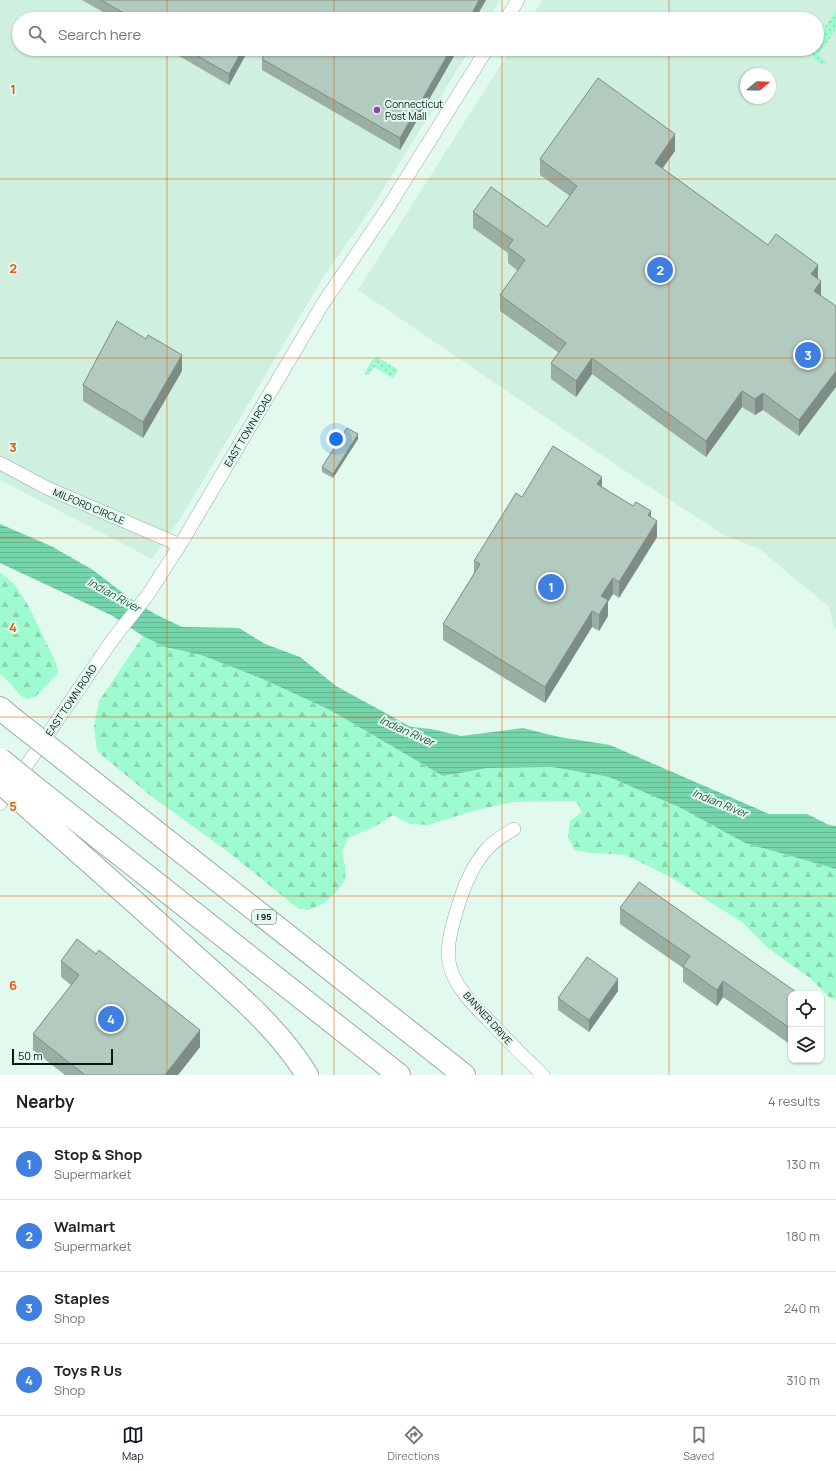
<!DOCTYPE html>
<html lang="en">
<head>
<meta charset="utf-8">
<style>
  body { margin:0; font-family:Manrope,sans-serif; background:#f2f2f2; color:#222 }
  .controls { position:absolute; right:12px; bottom:12px; display:grid; overflow:hidden; border-radius:8px; box-shadow:0 1px 3px #0004 }
  .controls button { width:36px; height:36px; display:grid; place-items:center; padding:0; border:0; border-bottom:1px solid #e0e0e0; background:#fff; color:#222; font:20px sans-serif }
  .compass { position:absolute; left:740px; top:68px; width:36px; height:36px; border-radius:50%; background:#fff; box-shadow:0 1px 3px #0004; rotate:71deg }
  .scale { position:absolute; left:12px; bottom:10px; width:101px; box-sizing:border-box; padding-left:4px; border:2px solid #0d1511; border-top:0; font-size:11px; line-height:14px; white-space:nowrap; color:#0d1511; -webkit-text-stroke:3px #e2faed; paint-order:stroke }
  .you { position:absolute; left:336px; top:439px; width:14px; height:14px; margin:-10px; border:3px solid #fff; border-radius:50%; background:#1a73e8; box-shadow:0 0 0 6px #1a73e833 }
  .badge { display:grid; place-items:center; width:26px; height:26px; border-radius:50%; background:#111827; color:#fff; font-size:13px; font-weight:700 }
  .pin { position:absolute; translate:-50% -50%; border:2px solid #fff; box-shadow:0 1px 4px #0006 }
  .list { margin:0; padding:0; list-style:none }
  h2 { display:flex; justify-content:space-between; align-items:center; height:52px; margin:0; padding:0 16px; font-size:17px }
  h2 small { font-size:13px; font-weight:400; color:#767676 }
  .list li { display:grid; grid-template-columns:26px 1fr auto; gap:12px; align-items:center; box-sizing:border-box; height:72px; padding:0 16px; border-top:1px solid #e0e0e0 }
  .list b { display:block; font-size:15px; white-space:nowrap }
  .list p { margin:0; font-size:13px; white-space:nowrap; color:#767676 }
  .list em { font-size:13px; font-style:normal; color:#767676 }
  .icon { flex:none; width:22px; height:22px; fill:none; stroke:currentColor; stroke-width:2; stroke-linecap:round; stroke-linejoin:round }
  .map { position:relative; flex:none; width:836px; height:1075px; overflow:hidden }
  .search { position:absolute; background:#fff; box-shadow:0 1px 3px #0004; left:12px; right:12px; top:12px; height:44px; display:flex; align-items:center; gap:10px; box-sizing:border-box; padding:0 14px; border-radius:22px; color:#767676; font-size:15px }
  .sheet { height:340px; background:#fff }
  nav { display:flex; justify-content:space-around; align-items:center; box-sizing:border-box; height:56px; border-top:1px solid #e0e0e0; background:#fff; font-size:11px; color:#767676 }
  nav a { display:grid; justify-items:center; gap:2px }
  nav .on { color:#111827 }
  .map>svg:first-child { display:block }
</style>
</head>
<body>
<div class="map">
<svg width="836" height="1075" viewBox="0 0 836 1075">
  <defs>
    <pattern id="grass-dots" width="8" height="8" patternUnits="userSpaceOnUse"><rect width="8" height="8" fill="#9efacf"/><path d="M2 2h.1M6 6h.1" fill="none" stroke="#87d5b1" stroke-width="1.8" stroke-linecap="round"/></pattern>
    <pattern id="forest-firs" width="22" height="20" patternUnits="userSpaceOnUse"><rect width="22" height="20" fill="#9efacf"/><path d="M5 1l3.5 6h-7zM16 11l3.5 6h-7z" fill="#87d5b1"/></pattern>
    <pattern id="water-rules" width="6" height="5" patternUnits="userSpaceOnUse"><rect width="6" height="5" fill="#74d5aa"/><path d="M0 2.5h6" fill="none" stroke="#63b691"/></pattern>
  </defs>
  <rect width="100%" height="100%" fill="#e2faed"/>
  <path fill="#cfefdf" fill-rule="evenodd" d="M 0,0 L 500,0 L 488,19 L 19,19 L 19,49 L 470,49 L 373,206 L 324,276 L 181,518 L 152,559 L 0,480 Z
    M 542,0 L 836,0 L 836,629 L 834,628 L 829,607 L 758,548 L 726,536 L 634,477 L 358,290 L 511,49 L 817,49 L 817,19 L 530,19 ZM 746,74 L 770,74 L 770,98 L 746,98 Z"/>
  <path fill="url(#grass-dots)" d="M 836,11 L 836,29 L 818,55 L 826,61 L 825,64 L 822,65 L 813,58 L 811,49 L 817,49 L 817,38 Z
    M 377,357 L 397,369 L 397,372 L 393,378 L 374,367 L 369,374 L 366,375 L 365,372 L 372,360 Z"/>
  <path fill="url(#forest-firs)" d="M 0,572 L 15,585 L 28,605 L 56,663 L 58,673 L 35,697 L 28,699 L 21,696 L 10,683 L 0,674 Z
    M 143,636 L 165,647 L 201,655 L 258,677 L 330,710 L 443,776 L 488,768 L 552,767 L 609,777 L 681,808 L 745,843 L 836,869 L 836,999 L 830,998 L 810,978 L 768,948 L 742,922 L 672,878 L 626,855 L 593,853 L 574,850 L 568,837 L 570,821 L 582,812 L 576,801 L 512,802 L 469,812 L 429,825 L 410,824 L 393,815 L 374,827 L 348,838 L 342,852 L 345,866 L 345,880 L 337,891 L 324,903 L 309,910 L 299,909 L 227,851 L 151,796 L 97,751 L 94,726 L 99,701 Z"/>
  <path fill="url(#water-rules)" d="M 0,524 L 51,546 L 93,570 L 128,597 L 155,614 L 182,627 L 239,628 L 265,644 L 300,657 L 336,686 L 411,727 L 431,729 L 461,736 L 523,728 L 559,737 L 610,745 L 769,814 L 807,814 L 829,825 L 836,826 L 836,869 L 745,843 L 681,808 L 609,777 L 552,767 L 488,768 L 443,776 L 330,710 L 258,677 L 201,655 L 165,647 L 143,636 L 111,615 L 0,563 Z"/>
  <g fill="none" stroke-linecap="round" stroke-linejoin="round">
    <defs>
      <path id="street" d="M 506,19 L 518,0
        M 0,463 L 47,488 L 180,545
        M 0,804 L 113,639 L 147,596 L 180,545 L 322,305 L 387,209 L 487,49
        M 514,829 C 504,835 495,840 487,849 C 475,862 465,883 460,900 C 454,919 446,942 449,962 C 454,989 478,1009 496,1028 C 511,1044 527,1060 543,1075"/>
      <path id="highway" d="M 0,708 L 13,719
        M 64,759 L 464,1075
        M 42,793 L 399,1075
        M 31,810 C 83,856 136,903 188,950 C 229,987 278,1027 307,1075"/>
    </defs>
    <use href="#street" stroke="#96ada1" stroke-width="14"/>
    <use href="#highway" stroke="#96ada1" stroke-width="24"/>
    <use href="#street" stroke="#fff" stroke-width="13"/>
    <use href="#highway" stroke="#fff" stroke-width="22"/>
    <defs>
      <path id="highway-bridge" d="M 13,719 L 64,759
        M 0,759 L 42,793
        M 0,782 L 31,810"/>
    </defs>
    <use href="#highway-bridge" stroke="#96ada1" stroke-width="24" stroke-linecap="butt"/>
    <use href="#highway-bridge" stroke="#fff" stroke-width="22"/>
  </g>
  <path fill="#9aaea3" d="M 82,0 L 486,0 L 475,19 L 115,19 Z
    M 167,49 L 249,49 L 229,85 Z
    M 458,49 L 400,150 L 262,70 L 262,59 Z
    M 675,151 L 662,168 L 768,245 L 818,265 L 799,436 L 763,410 L 755,415 L 742,407 L 706,457 L 592,374 L 576,397 L 551,379 L 551,363 L 559,353 L 500,311 L 500,295 L 518,271 L 508,263 L 508,253 L 473,228 L 473,212 L 547,227 L 570,196 L 540,175 L 540,159 Z
    M 182,371 L 143,438 L 83,401 L 83,385 Z
    M 358,439 L 333,478 L 322,472 L 322,467 Z
    M 602,487 L 651,517 L 657,537 L 619,598 L 613,594 L 608,602 L 608,616 L 599,631 L 592,627 L 545,703 L 443,640 L 443,624 L 474,574 L 474,561 L 522,497 Z
    M 620,908 L 791,994 L 791,1045 L 723,997 L 717,1006 L 683,982 L 683,968 L 620,924 Z
    M 61,961 L 200,1047 L 178,1075 L 65,1075 L 33,1050 L 33,1034 L 71,985 L 61,977 Z
    M 618,991 L 589,1032 L 558,1010 L 558,998 Z"/>
  <path fill="#7d8d85" d="M 479,0 L 486,0 L 475,19 L 469,19 Z
    M 243,49 L 249,49 L 229,85 L 229,74 Z
    M 451,49 L 458,49 L 400,150 L 400,138 Z
    M 675,134 L 675,151 L 655,179 L 655,163 Z
    M 818,265 L 818,281 L 811,274 Z
    M 821,281 L 821,298 L 814,291 Z
    M 182,355 L 182,371 L 143,438 L 143,422 Z
    M 592,358 L 592,374 L 576,397 L 576,381 Z
    M 836,371 L 836,387 L 799,436 L 799,420 Z
    M 742,391 L 742,407 L 706,457 L 706,441 Z
    M 763,393 L 763,410 L 755,415 L 755,399 Z
    M 358,434 L 358,439 L 333,478 L 333,474 Z
    M 602,477 L 602,493 L 597,484 Z
    M 651,511 L 651,527 L 648,515 Z
    M 657,521 L 657,537 L 619,598 L 619,582 Z
    M 613,578 L 613,594 L 608,602 L 608,616 L 599,631 L 599,615 L 601,596 Z
    M 592,611 L 592,627 L 545,703 L 545,687 Z
    M 618,979 L 618,991 L 589,1032 L 589,1020 Z
    M 723,981 L 723,997 L 717,1006 L 717,990 Z
    M 200,1030 L 200,1047 L 178,1075 L 165,1075 Z"/>
  <path fill="#b3cabe" stroke="#7d8d85" d="M 101,0 L 479,0 L 469,19 L 134,19 Z
    M 186,49 L 243,49 L 229,74 Z
    M 268,49 L 451,49 L 400,138 L 262,59 Z
    M 598,78 L 675,134 L 655,163 L 768,245 L 776,234 L 818,265 L 811,274 L 821,281 L 814,291 L 836,306 L 836,371 L 799,420 L 763,393 L 755,399 L 742,391 L 706,441 L 592,358 L 576,381 L 551,363 L 566,343 L 500,295 L 525,260 L 508,247 L 513,240 L 473,212 L 491,187 L 547,227 L 577,186 L 540,159 Z
    M 117,321 L 146,339 L 148,335 L 182,355 L 143,422 L 83,385 Z
    M 347,428 L 358,434 L 333,474 L 322,467 Z
    M 553,446 L 602,477 L 597,484 L 633,506 L 636,502 L 651,511 L 648,515 L 657,521 L 619,582 L 613,578 L 601,596 L 608,600 L 599,615 L 592,611 L 545,687 L 443,624 L 480,564 L 474,561 L 516,493 L 522,497 Z
    M 639,882 L 799,994 L 791,994 L 791,1029 L 723,981 L 717,990 L 683,966 L 690,956 L 620,908 Z
    M 77,939 L 96,954 L 99,950 L 200,1030 L 165,1075 L 85,1075 L 33,1034 L 79,975 L 61,961 Z
    M 587,957 L 618,979 L 589,1020 L 558,998 Z"/>
  <path fill="none" stroke="#e8590c" stroke-width="1" stroke-opacity="0.55" d="M 167,0 L 167,19M 334,0 L 334,19M 502,0 L 502,19M 669,0 L 669,19M 167,49 L 167,1075M 334,49 L 334,1075M 502,49 L 502,1075M 669,49 L 669,1075M 0,179 L 836,179M 0,358 L 836,358M 0,538 L 836,538M 0,717 L 836,717M 0,896 L 836,896"/>
  <circle fill="#8d40b1" stroke="#e2faed" stroke-width="1.5" cx="377" cy="110" r="4"/>
  <g text-anchor="middle" stroke-width="4" stroke-linejoin="round" paint-order="stroke">
    <rect fill="#e2faed" stroke="#4d5a53" stroke-width="1" x="252" y="910" width="24" height="14" rx="3"/>
    <g font-size="9" font-weight="bold" fill="#0d1511">
      <text x="264" y="920">I 95</text>
    </g>
    <g font-size="10" fill="#0d1511" stroke="#e2faed" text-anchor="start">
      <text x="385" y="108">Connecticut<tspan x="385" dy="12">Post Mall</tspan></text>
    </g>
    <g font-size="10" fill="#0d1511" stroke="#e2faed">
      <text transform="translate(248 430) rotate(-59)" y="4">EAST TOWN ROAD</text>
      <text transform="translate(89 506) rotate(23)" y="4">MILFORD CIRCLE</text>
      <text transform="translate(71 700) rotate(-56)" y="4">EAST TOWN ROAD</text>
      <text transform="translate(488 1018) rotate(48)" y="4">BANNER DRIVE</text>
    </g>
    <g font-size="11" font-style="italic" fill="#244e3c" stroke="#e2faed">
      <text transform="translate(114 595) rotate(29)" y="4">Indian River</text>
      <text transform="translate(407 731) rotate(24)" y="4">Indian River</text>
      <text transform="translate(720 803) rotate(22)" y="4">Indian River</text>
    </g>
  </g>
  <g font-size="13" text-anchor="middle" font-weight="bold" fill="#e8590c" stroke="#e2faed" stroke-width="4" stroke-linejoin="round" paint-order="stroke">
    <text x="13" y="94">1</text>
    <text x="13" y="273">2</text>
    <text x="13" y="452">3</text>
    <text x="13" y="632">4</text>
    <text x="13" y="811">5</text>
    <text x="13" y="990">6</text>
  </g>
</svg>
<div class="controls">
<button><svg class="icon" aria-label="locate" viewBox="0 0 24 24"><circle cx="12" cy="12" r="6"/><path d="M12 2v4M12 18v4M2 12h4M18 12h4"/></svg></button>
<button><svg class="icon" aria-label="layers" viewBox="0 0 24 24"><path d="M12 4l9 5-9 5-9-5zM3 14l9 5 9-5"/></svg></button>
</div>
<svg class="compass" viewBox="-18 -18 36 36"><path d="M0-13l5 13h-10z" fill="#e53935"/><path d="M0 13l5-13h-10z" fill="#767676"/></svg>
<div class="scale">50 m</div>
<div class="you"></div>
<div class="pin badge" style="left:551px;top:587px;background:#3f7fe0">1</div>
<div class="pin badge" style="left:660px;top:270px;background:#3f7fe0">2</div>
<div class="pin badge" style="left:808px;top:355px;background:#3f7fe0">3</div>
<div class="pin badge" style="left:111px;top:1019px;background:#3f7fe0">4</div>
<div class="search"><svg class="icon" aria-label="search" viewBox="0 0 24 24"><circle cx="10" cy="10" r="6"/><path d="M15 15l6 6"/></svg>Search here</div>
</div>
<section class="sheet">
<h2>Nearby<small>4 results</small></h2>
<ul class="list">
<li><span class="badge" style="background:#3f7fe0">1</span><div><b>Stop &amp; Shop</b><p>Supermarket</p></div><em>130 m</em></li>
<li><span class="badge" style="background:#3f7fe0">2</span><div><b>Walmart</b><p>Supermarket</p></div><em>180 m</em></li>
<li><span class="badge" style="background:#3f7fe0">3</span><div><b>Staples</b><p>Shop</p></div><em>240 m</em></li>
<li><span class="badge" style="background:#3f7fe0">4</span><div><b>Toys R Us</b><p>Shop</p></div><em>310 m</em></li>
</ul>
</section>
<nav>
<a class="on"><svg class="icon" aria-label="map" viewBox="0 0 24 24"><path d="M3 6l6-2 6 2 6-2v14l-6 2-6-2-6 2zM9 4v14M15 6v14"/></svg>Map</a>
<a><svg class="icon" aria-label="directions" viewBox="0 0 24 24"><path d="M12 3l9 9-9 9-9-9zM9 14v-3h6M13 9l2 2-2 2"/></svg>Directions</a>
<a><svg class="icon" aria-label="saved" viewBox="0 0 24 24"><path d="M7 4h10v16l-5-4-5 4z"/></svg>Saved</a>
</nav>
</body>
</html>
